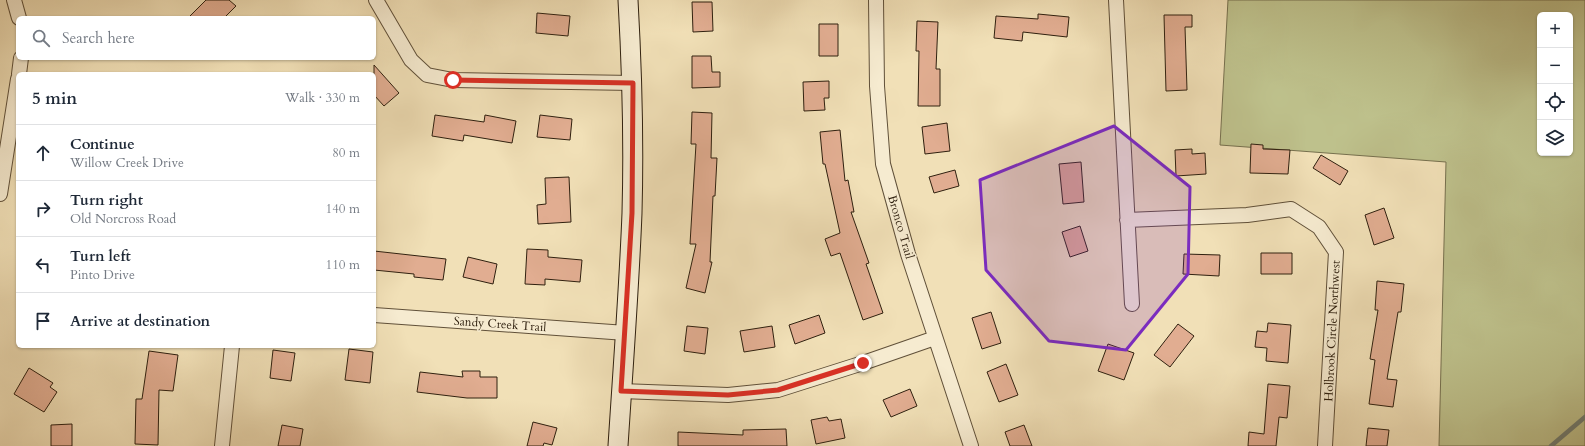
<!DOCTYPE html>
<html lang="en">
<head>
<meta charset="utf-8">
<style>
  body { margin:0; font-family:Cardo,serif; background:#f6f6f7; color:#1f2937 }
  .controls { position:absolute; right:12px; top:12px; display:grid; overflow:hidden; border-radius:6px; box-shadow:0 1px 3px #0004 }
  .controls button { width:36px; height:36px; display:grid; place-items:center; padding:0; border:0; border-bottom:1px solid #e0e1e3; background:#fff; color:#1f2937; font:20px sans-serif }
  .stop { position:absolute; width:12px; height:12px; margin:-9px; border:3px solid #d93025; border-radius:50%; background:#fff }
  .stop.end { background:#d93025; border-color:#fff; box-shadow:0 1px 4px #0008 }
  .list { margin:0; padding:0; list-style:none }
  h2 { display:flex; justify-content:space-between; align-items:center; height:52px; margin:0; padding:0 16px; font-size:17px }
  h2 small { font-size:13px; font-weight:400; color:#747a83 }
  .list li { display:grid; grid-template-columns:26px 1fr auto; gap:12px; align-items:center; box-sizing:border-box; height:56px; padding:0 16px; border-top:1px solid #e0e1e3 }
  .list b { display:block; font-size:15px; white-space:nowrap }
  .list p { margin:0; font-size:13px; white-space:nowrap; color:#747a83 }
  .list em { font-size:13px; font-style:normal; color:#747a83 }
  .icon { flex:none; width:22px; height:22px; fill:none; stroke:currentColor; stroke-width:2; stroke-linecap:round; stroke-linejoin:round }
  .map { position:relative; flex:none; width:1585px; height:446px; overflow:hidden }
  .search { position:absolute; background:#fff; box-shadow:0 1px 3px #0004; left:16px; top:16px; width:360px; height:44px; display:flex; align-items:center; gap:10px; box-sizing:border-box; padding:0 14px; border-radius:6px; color:#747a83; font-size:15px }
  .panel { position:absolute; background:#fff; box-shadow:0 1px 3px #0004; left:16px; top:72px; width:360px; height:276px; border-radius:6px }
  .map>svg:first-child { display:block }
</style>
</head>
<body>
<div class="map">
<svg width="1585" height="446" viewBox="0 0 1585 446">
  <rect width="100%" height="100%" fill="#f1e0b7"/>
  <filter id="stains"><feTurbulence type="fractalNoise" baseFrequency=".005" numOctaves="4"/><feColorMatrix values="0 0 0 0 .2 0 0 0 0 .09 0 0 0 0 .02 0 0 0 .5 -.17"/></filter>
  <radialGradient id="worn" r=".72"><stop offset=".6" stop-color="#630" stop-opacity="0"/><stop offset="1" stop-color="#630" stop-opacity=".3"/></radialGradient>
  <path fill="#bec18c" stroke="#76704e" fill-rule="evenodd" d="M 1228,0 L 1585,0 L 1585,446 L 1439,446 L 1446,162 L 1220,145 ZM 1540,15 L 1570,15 L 1570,153 L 1540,153 Z"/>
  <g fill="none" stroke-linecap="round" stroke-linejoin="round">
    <path stroke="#707d73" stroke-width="4.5" d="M 1551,446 L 1585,417"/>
  </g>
  <path fill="#e1ad91" stroke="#2f200f" d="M 206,0 L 229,0 L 236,6 L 224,18 L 188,18 Z
    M 692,2 L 712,2 L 713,31 L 693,32 Z
    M 537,13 L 570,16 L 568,36 L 536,33 Z
    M 1038,14 L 1069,17 L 1067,37 L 1023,32 L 1022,41 L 994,38 L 996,16 L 1038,19 Z
    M 1164,15 L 1192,15 L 1192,27 L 1185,27 L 1187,90 L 1166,91 Z
    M 917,21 L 938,22 L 936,69 L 940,69 L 940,106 L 918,106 L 919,51 L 916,51 Z
    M 819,24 L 838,24 L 838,56 L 819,56 Z
    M 692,56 L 711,56 L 712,72 L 720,72 L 720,87 L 692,88 Z
    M 374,65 L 399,93 L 384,106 L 374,95 Z
    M 829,81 L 829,98 L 824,98 L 825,110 L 804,111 L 803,82 Z
    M 692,112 L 712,113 L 711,158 L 717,158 L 715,196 L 713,196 L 710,262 L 712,262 L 705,293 L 686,288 L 696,244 L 690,244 L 696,144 L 691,144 Z
    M 435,115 L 484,122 L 485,115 L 516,121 L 512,143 L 464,135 L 463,141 L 432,136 Z
    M 540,115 L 572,119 L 570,140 L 537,137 Z
    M 947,123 L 950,151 L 925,154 L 922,127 Z
    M 840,130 L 845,181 L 848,180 L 854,212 L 851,212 L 869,263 L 866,264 L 883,313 L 863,320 L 840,253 L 831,256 L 825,239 L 840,233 L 825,164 L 823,164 L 820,132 Z
    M 1251,144 L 1263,145 L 1263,149 L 1290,150 L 1288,174 L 1250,173 Z
    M 1192,149 L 1192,154 L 1205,153 L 1206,174 L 1176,176 L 1175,150 Z
    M 1321,155 L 1348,171 L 1340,185 L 1313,168 Z
    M 1081,162 L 1084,202 L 1063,204 L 1059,164 Z
    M 955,170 L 959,186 L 934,193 L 929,177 Z
    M 569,177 L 571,222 L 538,224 L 537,205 L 546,204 L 545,178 Z
    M 1384,208 L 1394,238 L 1374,245 L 1365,215 Z
    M 1080,226 L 1088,251 L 1070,257 L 1062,232 Z
    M 527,249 L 548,250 L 548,257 L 582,260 L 580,282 L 545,279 L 545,285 L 525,284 Z
    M 374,251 L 446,259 L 443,280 L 414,277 L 414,274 L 374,270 Z
    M 1261,253 L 1292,253 L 1292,274 L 1261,274 Z
    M 1184,254 L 1220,255 L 1219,276 L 1183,274 Z
    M 468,257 L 497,264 L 493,284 L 463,277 Z
    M 1377,281 L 1404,284 L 1401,312 L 1398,312 L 1387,379 L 1397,380 L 1393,407 L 1369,404 L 1375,360 L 1370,359 L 1378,310 L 1375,310 Z
    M 991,312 L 1001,343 L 982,349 L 972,318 Z
    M 819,315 L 825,333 L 795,344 L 789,325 Z
    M 1268,323 L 1291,325 L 1288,363 L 1266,361 L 1267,348 L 1255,347 L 1257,331 L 1267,332 Z
    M 1178,324 L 1194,336 L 1170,367 L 1154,355 Z
    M 687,326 L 708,328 L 705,354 L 684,351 Z
    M 772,326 L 775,347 L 744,352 L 740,331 Z
    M 1108,344 L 1134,353 L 1124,380 L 1098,371 Z
    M 349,349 L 373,352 L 370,383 L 345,380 Z
    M 273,350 L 295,353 L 291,381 L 270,378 Z
    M 149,351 L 178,355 L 173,391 L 159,390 L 158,445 L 135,444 L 136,399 L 142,399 Z
    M 1006,364 L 1018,395 L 999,402 L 987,372 Z
    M 29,368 L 53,383 L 50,387 L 57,392 L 44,412 L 14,394 Z
    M 462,371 L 480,371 L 480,377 L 497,377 L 497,398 L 467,398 L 417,392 L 420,372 L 463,377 Z
    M 1268,384 L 1290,386 L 1287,418 L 1279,417 L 1276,446 L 1248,446 L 1249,432 L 1264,434 Z
    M 910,389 L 917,406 L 891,417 L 883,400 Z
    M 827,417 L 829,421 L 841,419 L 845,438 L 816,444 L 811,420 Z
    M 533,422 L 557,428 L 552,445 L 544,443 L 543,446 L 527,446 Z
    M 72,424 L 72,446 L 51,446 L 51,425 Z
    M 282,425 L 303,429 L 300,446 L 278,446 Z
    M 1024,425 L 1032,446 L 1010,446 L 1005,432 Z
    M 1368,428 L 1389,430 L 1387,446 L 1366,446 Z
    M 786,429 L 787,446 L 678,446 L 678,432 L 743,435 L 743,430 Z"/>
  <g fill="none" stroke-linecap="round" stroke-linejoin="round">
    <defs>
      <path id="street" d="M 14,0 L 19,18
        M 376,0 L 411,60 L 427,75 L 453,80 L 633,83
        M 876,0 L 877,86 L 883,164 L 908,254 L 971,446
        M 1116,0 C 1122,101 1126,203 1132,304
        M 19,74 L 21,58
        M 0,194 L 18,79
        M 1127,220 L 1247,215 L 1291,209 L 1319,227 L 1336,252 L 1325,446
        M 374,315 L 626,333
        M 621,391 L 728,395 L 778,390 L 863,363 L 935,338
        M 222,446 L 232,346"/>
      <path id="secondary" d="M 618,446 C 623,368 629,290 632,213 C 634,142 632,71 628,0"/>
    </defs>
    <use href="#street" stroke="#605039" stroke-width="16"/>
    <use href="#secondary" stroke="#2f200f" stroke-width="21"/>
    <use href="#street" stroke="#f6ebd0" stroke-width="14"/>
    <use href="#secondary" stroke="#f6ebd0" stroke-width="19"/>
  </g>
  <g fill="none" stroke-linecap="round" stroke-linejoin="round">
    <path stroke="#d93025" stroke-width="5" d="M 453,80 L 633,83 L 632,213 L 621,391 L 728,395 L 778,390 L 863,363"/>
  </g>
  <path fill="#7b2cbf" fill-opacity="0.2" stroke="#7b2cbf" stroke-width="3" stroke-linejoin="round" d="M 1114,126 L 1190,187 L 1188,274 L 1126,350 L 1049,341 L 986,270 L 980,180 Z"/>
  <g text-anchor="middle" stroke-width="3" stroke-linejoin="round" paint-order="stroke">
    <g font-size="12" fill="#2f200f" stroke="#f6ebd0">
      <text transform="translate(901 227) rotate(74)" y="4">Bronco Trail</text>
      <text transform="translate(500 324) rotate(4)" y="4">Sandy Creek Trail</text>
      <text transform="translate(1332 331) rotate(-87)" y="4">Holbrook Circle Northwest</text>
    </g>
  </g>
  <rect width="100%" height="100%" filter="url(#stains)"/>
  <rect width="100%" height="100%" fill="url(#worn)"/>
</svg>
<div class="controls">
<button>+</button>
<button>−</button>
<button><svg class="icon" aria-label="locate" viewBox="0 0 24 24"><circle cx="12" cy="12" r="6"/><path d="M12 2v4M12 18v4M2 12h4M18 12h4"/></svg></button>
<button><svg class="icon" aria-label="layers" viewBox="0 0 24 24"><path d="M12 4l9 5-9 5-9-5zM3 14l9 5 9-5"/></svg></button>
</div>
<div class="stop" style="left:453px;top:80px"></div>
<div class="stop end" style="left:863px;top:363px"></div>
<div class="search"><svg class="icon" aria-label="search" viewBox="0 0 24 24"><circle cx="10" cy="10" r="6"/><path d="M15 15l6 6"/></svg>Search here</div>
<section class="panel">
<h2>5 min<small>Walk · 330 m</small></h2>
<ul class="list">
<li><svg class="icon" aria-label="ahead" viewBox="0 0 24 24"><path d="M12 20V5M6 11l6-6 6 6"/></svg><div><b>Continue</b><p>Willow Creek Drive</p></div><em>80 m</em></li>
<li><svg class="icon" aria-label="right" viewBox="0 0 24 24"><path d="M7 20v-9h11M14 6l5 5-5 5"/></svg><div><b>Turn right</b><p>Old Norcross Road</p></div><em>140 m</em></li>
<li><svg class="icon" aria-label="left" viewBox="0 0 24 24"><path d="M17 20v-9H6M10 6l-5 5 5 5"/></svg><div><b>Turn left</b><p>Pinto Drive</p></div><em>110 m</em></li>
<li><svg class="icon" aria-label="arrive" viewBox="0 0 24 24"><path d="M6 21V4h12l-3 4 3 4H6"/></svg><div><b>Arrive at destination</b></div></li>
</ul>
</section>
</div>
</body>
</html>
